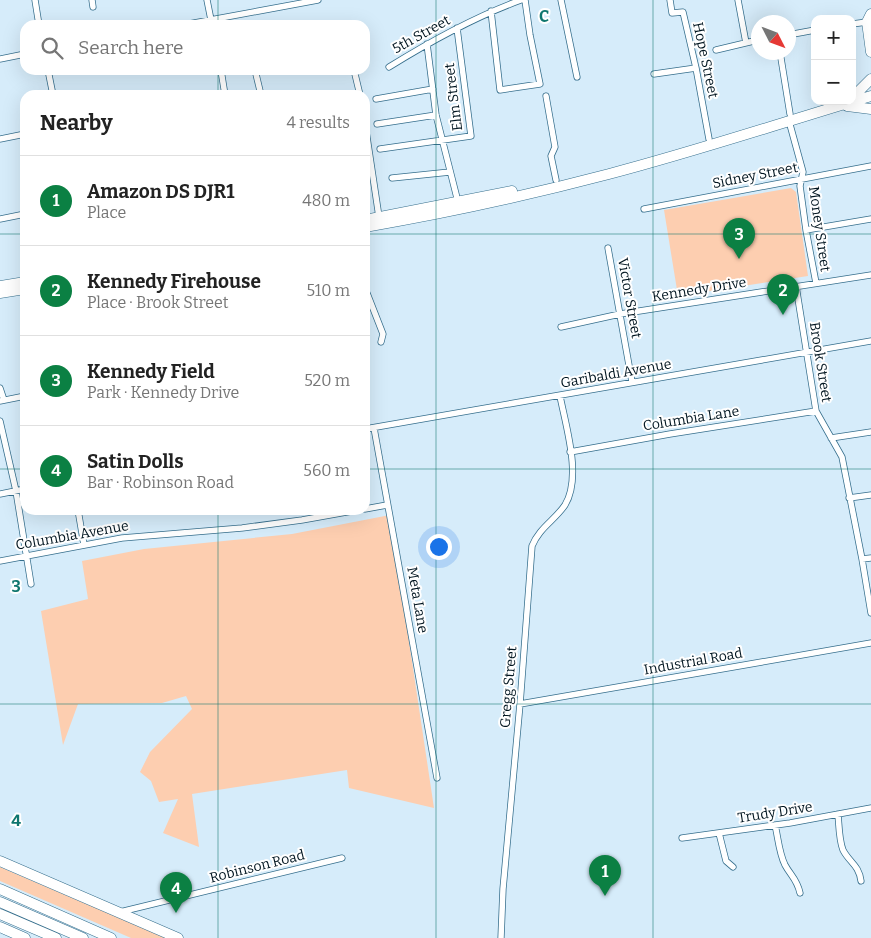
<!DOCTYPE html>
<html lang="en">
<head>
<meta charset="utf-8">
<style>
  body { margin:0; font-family:Bitter,serif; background:#f2f2f2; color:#222 }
  .controls { position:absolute; right:15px; top:15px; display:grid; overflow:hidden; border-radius:10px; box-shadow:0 5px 20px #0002 }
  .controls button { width:45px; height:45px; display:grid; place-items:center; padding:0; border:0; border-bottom:1px solid #e0e0e0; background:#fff; color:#222; font:25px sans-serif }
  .compass { position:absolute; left:751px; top:15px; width:45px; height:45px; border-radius:50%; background:#fff; box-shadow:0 5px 20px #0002; rotate:132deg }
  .you { position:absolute; left:438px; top:546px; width:18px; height:18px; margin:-12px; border:4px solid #fff; border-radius:50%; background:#1a73e8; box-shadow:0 0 0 8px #1a73e833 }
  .badge { display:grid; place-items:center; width:32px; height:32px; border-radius:50%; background:#0b8043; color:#fff; font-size:16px; font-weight:700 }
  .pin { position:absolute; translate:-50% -41px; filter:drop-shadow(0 1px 2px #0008) }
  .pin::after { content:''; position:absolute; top:26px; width:18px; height:15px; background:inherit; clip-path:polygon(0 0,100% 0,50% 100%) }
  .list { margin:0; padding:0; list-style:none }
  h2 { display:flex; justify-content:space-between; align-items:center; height:65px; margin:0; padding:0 20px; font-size:21px }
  h2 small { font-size:16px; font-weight:400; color:#767676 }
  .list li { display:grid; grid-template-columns:32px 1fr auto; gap:15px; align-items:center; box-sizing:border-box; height:90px; padding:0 20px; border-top:1px solid #e0e0e0 }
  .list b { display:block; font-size:19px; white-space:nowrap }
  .list p { margin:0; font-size:16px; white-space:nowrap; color:#767676 }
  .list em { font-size:16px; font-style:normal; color:#767676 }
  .icon { flex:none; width:28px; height:28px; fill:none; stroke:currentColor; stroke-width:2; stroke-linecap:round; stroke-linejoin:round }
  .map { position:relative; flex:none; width:871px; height:938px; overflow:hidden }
  .search { position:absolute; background:#fff; box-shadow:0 5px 20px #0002; left:20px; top:20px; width:350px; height:55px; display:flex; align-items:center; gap:12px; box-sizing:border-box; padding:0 18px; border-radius:15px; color:#767676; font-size:19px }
  .panel { position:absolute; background:#fff; box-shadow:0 5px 20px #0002; left:20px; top:90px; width:350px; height:425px; border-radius:15px }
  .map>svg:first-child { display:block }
</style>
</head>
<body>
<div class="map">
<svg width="871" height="938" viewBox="0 0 871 938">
  <rect width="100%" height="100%" fill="#d6ecfa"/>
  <path fill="#fdceb0" d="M 791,188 L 796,192 L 808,276 L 678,296 L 664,210 Z
    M 390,515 L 434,808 L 349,788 L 347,770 L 192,794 L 199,847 L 163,833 L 178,799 L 159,802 L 151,781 L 140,772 L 150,752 L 192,709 L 186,696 L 162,703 L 78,704 L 63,745 L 41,611 L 88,599 L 82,561 L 144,549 L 292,534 Z
    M 0,867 L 166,938 L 131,938 L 0,881 Z"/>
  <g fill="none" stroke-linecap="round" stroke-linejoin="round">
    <defs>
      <path id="street" d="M 35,0 L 39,25
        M 92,0 L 93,7
        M 207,0 L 212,25
        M 561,0 L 577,77
        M 670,0 L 672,13 L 683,12 L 696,68 L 709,139
        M 738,0 L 746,43
        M 491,11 L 500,90 L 540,84 L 530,35 L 525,0
        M 852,24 L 867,22
        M 183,25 L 318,0
        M 788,35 L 815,30
        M 427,44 L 436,115 L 458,202
        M 716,50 L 758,40
        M 780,52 L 790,114
        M 0,59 L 25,54
        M 389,67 C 431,41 474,17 521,0
        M 48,70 L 53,95
        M 221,70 L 225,95
        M 259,70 L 255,70 L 261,95
        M 354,70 L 360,95
        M 654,74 L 696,68
        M 546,96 L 555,147 L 551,156 L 556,180
        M 376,99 L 433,89
        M 789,121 L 803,172 L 800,186 L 806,230 L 816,283
        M 365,124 L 379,217
        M 377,124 L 436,115
        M 0,139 L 25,134
        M 380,149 L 471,136 L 457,28
        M 392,178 L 450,172
        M 644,209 L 871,166
        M 0,219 L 25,214
        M 806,230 L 871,219
        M 608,248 L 632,382
        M 796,286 L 816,411 L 842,457 L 862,559 L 871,613
        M 365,288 L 383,334 L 381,342
        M 561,327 L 620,314 L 871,275
        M 0,388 L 4,400
        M 0,401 L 25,396
        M 0,421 L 16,491 L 31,584
        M 374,428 L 437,778
        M 365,429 L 871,341
        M 831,438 L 871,432
        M 570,452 L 670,434 L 816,411
        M 0,494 L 25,489
        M 849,498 L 871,495
        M 365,509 L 387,505
        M 78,510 L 84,545
        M 862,559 L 871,558
        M 0,561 L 122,538 L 242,528 L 302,520 L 358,510
        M 520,704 L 871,643
        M 838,814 C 839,825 839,840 843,850 C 849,862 859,865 861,881
        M 775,825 C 778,837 779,853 785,865 C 791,876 797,879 800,893
        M 719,833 L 726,861 L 733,867
        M 682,838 L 790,823 L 871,808
        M 120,912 L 342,858
        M 501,938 L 503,889 L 520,704 L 532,546 C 539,528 555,520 565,505 C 582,477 566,427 560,396"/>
      <path id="highway" d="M 871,14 L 867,22 L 871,52
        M 856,94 L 871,79
        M 847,106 L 871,109
        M 365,220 L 512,191
        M 365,227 C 447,213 529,195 609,174 C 697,151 784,122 871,96
        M 0,286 L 25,282
        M 0,293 L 25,289
        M 0,861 L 178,938
        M 0,889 L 111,938
        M 0,902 L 83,938
        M 0,914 L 56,938
        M 0,927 L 25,938"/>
    </defs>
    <use href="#street" stroke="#356e8c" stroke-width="7"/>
    <use href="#highway" stroke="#356e8c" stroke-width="11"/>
    <use href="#street" stroke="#fff" stroke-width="5.5"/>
    <use href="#highway" stroke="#fff" stroke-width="10"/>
  </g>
  <path fill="none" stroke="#0f766e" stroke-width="1" stroke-opacity="0.55" d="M 218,0 L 218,25M 436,0 L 436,938M 653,0 L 653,938M 218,70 L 218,95M 0,234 L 25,234M 365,234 L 871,234M 0,469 L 25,469M 365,469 L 871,469M 218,510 L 218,938M 0,704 L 871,704"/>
  <g text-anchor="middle" stroke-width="4" stroke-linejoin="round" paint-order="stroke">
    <g font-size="14" fill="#001520" stroke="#fff">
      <text transform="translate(421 34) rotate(-29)" y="5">5th Street</text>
      <text transform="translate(706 60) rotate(78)" y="5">Hope Street</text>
      <text transform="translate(453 97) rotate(-97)" y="5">Elm Street</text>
      <text transform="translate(755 175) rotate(-11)" y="5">Sidney Street</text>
      <text transform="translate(820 229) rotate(82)" y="5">Money Street</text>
      <text transform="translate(699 289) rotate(-9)" y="5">Kennedy Drive</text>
      <text transform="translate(630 298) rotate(80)" y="5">Victor Street</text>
      <text transform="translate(821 362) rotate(81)" y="5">Brook Street</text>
      <text transform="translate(616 373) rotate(-10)" y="5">Garibaldi Avenue</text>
      <text transform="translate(691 418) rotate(-9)" y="5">Columbia Lane</text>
      <text transform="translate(72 535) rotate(-10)" y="5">Columbia Avenue</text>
      <text transform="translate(418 600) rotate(80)" y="5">Meta Lane</text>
      <text transform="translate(693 661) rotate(-10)" y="5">Industrial Road</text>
      <text transform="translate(508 687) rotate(-85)" y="5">Gregg Street</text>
      <text transform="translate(775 812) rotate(-9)" y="5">Trudy Drive</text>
      <text transform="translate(257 866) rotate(-14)" y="5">Robinson Road</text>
    </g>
  </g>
  <g font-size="16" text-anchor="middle" font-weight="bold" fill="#0f766e" stroke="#fff" stroke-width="4" stroke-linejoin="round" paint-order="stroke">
    <text x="544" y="22">C</text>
    <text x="16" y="592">3</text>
    <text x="16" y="826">4</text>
  </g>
</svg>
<div class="controls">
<button>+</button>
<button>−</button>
</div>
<svg class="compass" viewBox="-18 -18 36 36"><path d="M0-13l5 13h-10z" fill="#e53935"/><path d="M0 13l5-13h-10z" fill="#767676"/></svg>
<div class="you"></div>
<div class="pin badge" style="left:605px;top:896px">1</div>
<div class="pin badge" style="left:783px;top:315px">2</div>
<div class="pin badge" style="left:739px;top:259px">3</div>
<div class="pin badge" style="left:176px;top:913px">4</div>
<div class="search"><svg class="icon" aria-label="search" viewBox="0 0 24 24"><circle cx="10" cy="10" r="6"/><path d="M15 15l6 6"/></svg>Search here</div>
<section class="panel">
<h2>Nearby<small>4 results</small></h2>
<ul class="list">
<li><span class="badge">1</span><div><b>Amazon DS DJR1</b><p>Place</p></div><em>480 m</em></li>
<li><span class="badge">2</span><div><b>Kennedy Firehouse</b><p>Place · Brook Street</p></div><em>510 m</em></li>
<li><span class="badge">3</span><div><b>Kennedy Field</b><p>Park · Kennedy Drive</p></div><em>520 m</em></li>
<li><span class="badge">4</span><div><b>Satin Dolls</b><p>Bar · Robinson Road</p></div><em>560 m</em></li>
</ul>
</section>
</div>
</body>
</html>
